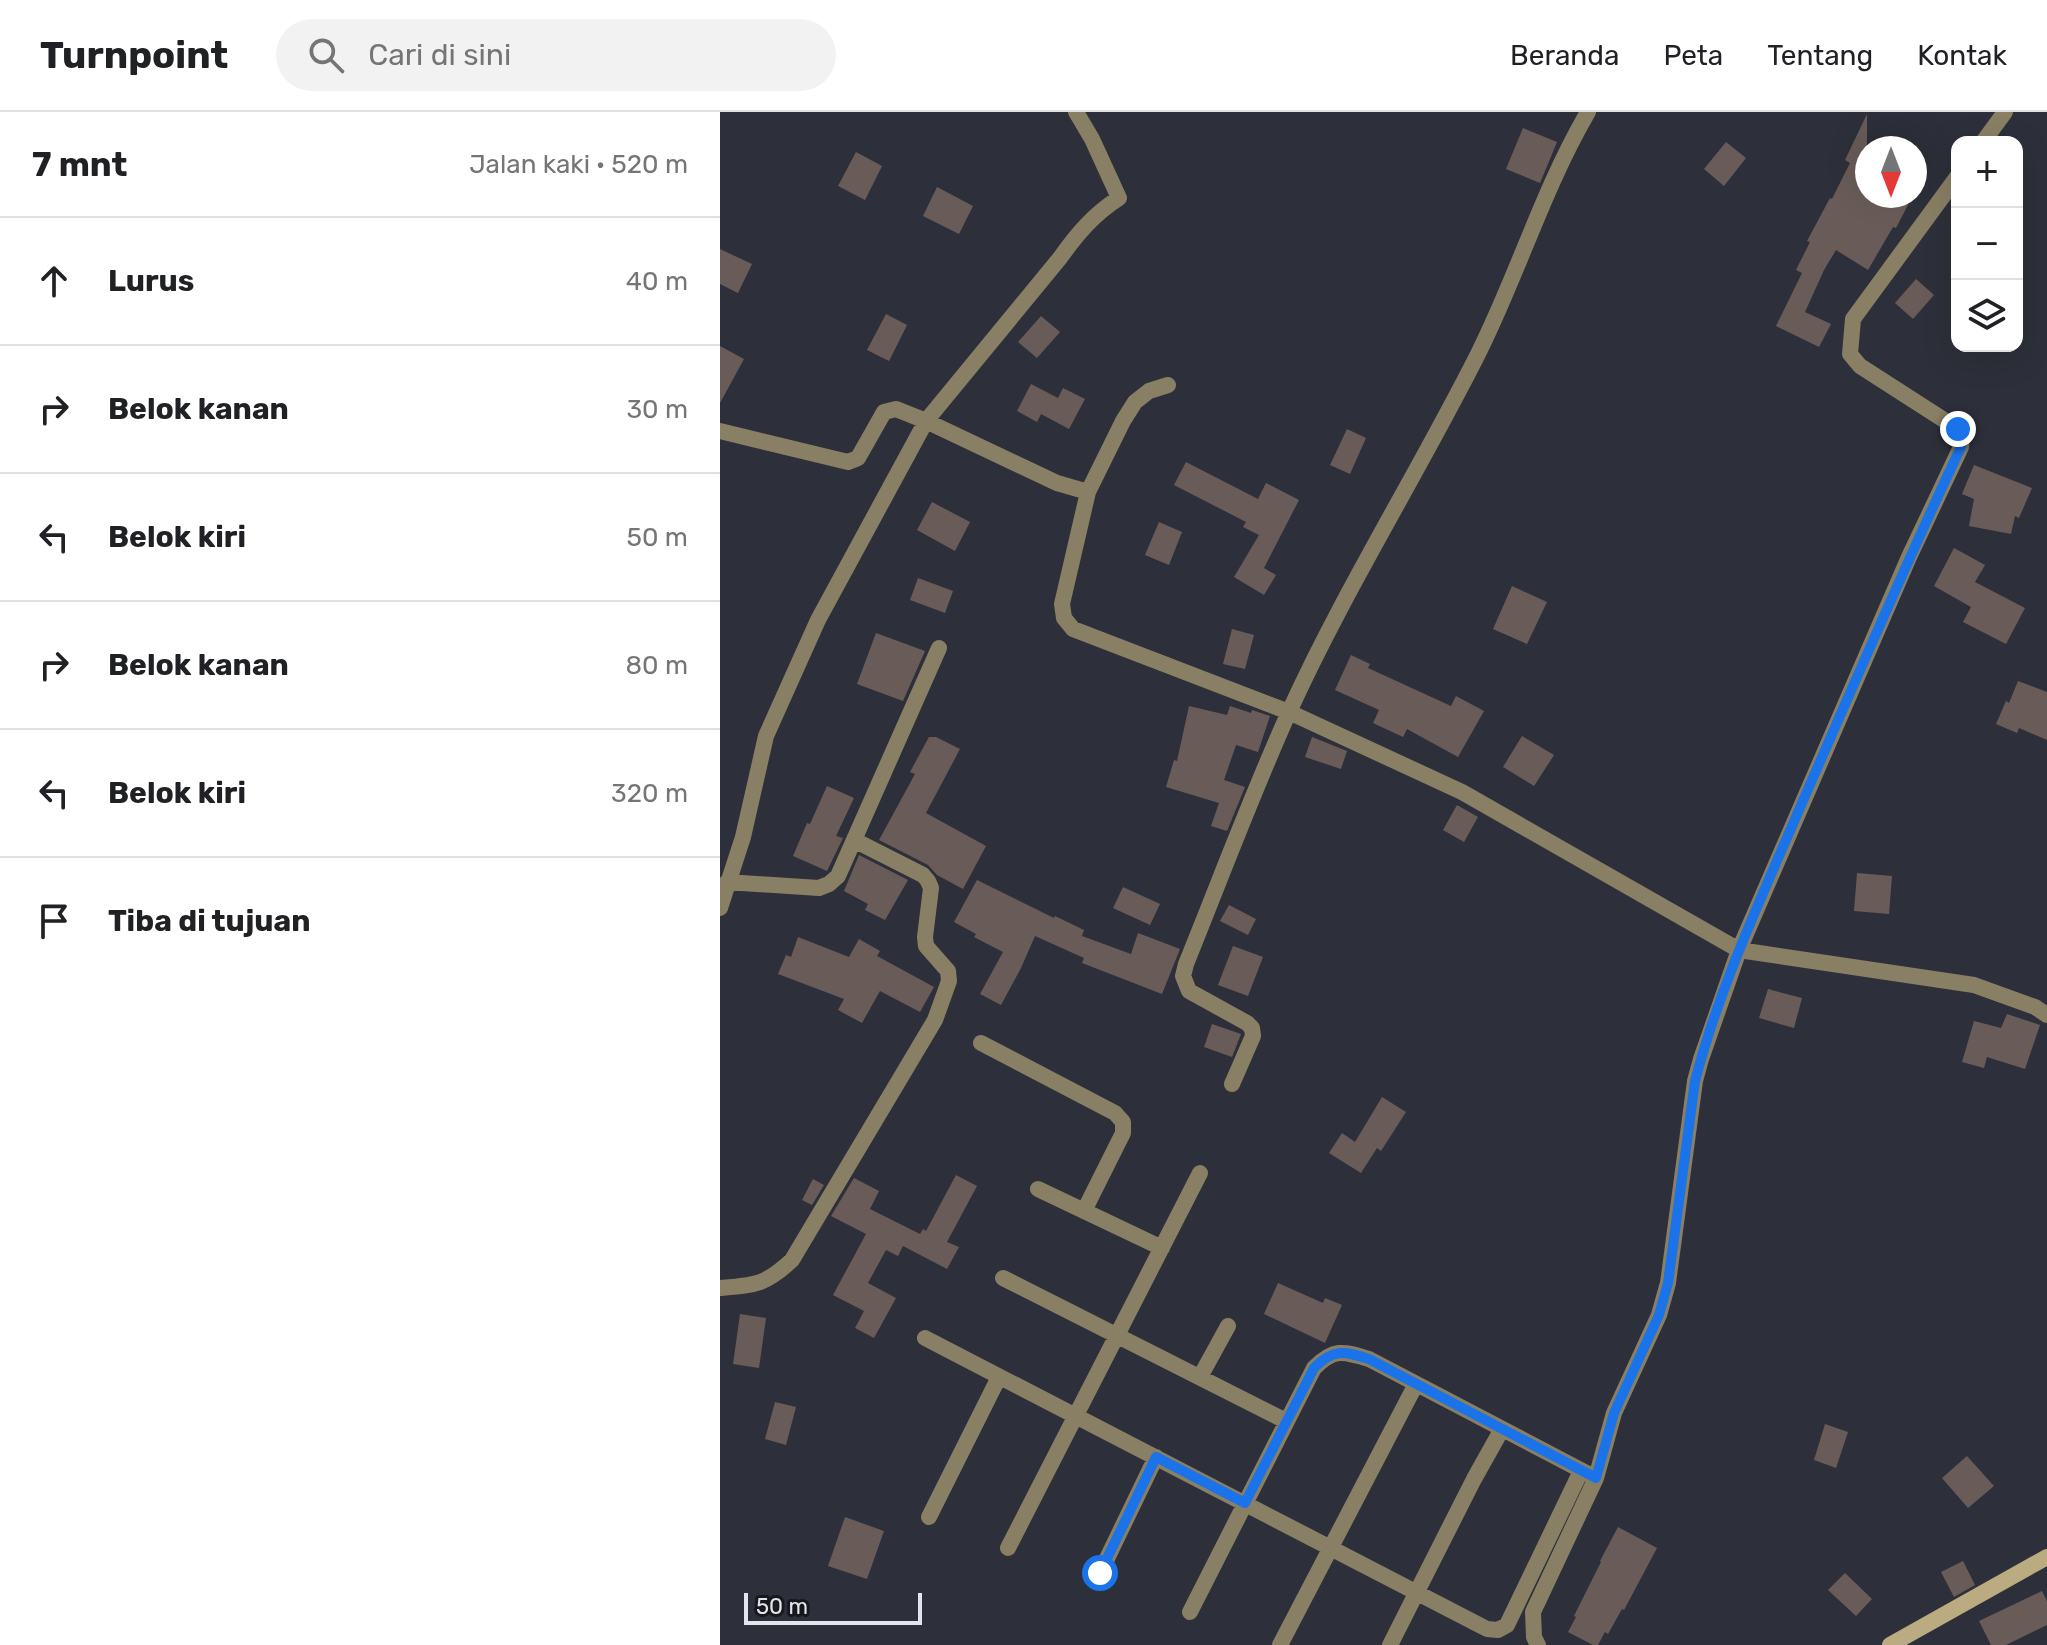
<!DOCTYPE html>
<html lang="id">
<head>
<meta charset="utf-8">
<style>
  body { margin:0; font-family:Rubik,sans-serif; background:#f2f2f2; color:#202124 }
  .controls { position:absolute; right:24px; top:24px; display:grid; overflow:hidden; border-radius:16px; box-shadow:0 8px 32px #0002 }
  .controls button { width:72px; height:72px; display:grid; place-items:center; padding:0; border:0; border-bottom:2px solid #e0e0e0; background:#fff; color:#202124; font:40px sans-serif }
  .compass { position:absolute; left:1135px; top:24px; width:72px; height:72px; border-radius:50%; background:#fff; box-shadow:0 8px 32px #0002; rotate:180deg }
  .scale { position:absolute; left:24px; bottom:20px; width:178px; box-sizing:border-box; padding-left:8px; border:4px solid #e2e5eb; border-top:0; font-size:22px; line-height:28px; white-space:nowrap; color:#e2e5eb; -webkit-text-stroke:6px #17181d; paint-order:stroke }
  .stop { position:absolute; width:24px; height:24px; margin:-18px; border:6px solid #1a73e8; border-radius:50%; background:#fff }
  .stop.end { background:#1a73e8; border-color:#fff; box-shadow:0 2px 8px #0008 }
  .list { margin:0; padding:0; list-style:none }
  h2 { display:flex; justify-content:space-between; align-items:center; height:104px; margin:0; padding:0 32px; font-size:34px }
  h2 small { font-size:26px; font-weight:400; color:#757577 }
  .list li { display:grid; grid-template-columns:52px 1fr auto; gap:24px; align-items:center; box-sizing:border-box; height:128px; padding:0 32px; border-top:2px solid #e0e0e0 }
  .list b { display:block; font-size:30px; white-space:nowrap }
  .list em { font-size:26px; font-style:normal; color:#757577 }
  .icon { flex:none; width:44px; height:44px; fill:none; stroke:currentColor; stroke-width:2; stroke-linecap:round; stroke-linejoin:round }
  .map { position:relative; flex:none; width:1327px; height:1533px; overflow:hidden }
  header { display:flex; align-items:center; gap:48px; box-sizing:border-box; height:112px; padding:0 40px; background:#fff; border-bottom:2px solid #e0e0e0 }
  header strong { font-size:38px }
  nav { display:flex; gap:44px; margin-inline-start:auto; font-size:28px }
  .search { width:560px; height:72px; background:#f2f2f2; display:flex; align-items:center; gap:20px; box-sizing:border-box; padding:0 28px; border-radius:44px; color:#757577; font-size:30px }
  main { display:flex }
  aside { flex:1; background:#fff }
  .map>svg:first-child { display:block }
</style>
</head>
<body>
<header>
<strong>Turnpoint</strong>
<div class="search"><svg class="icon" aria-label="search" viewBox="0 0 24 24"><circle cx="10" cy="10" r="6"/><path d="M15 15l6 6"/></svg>Cari di sini</div>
<nav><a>Beranda</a><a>Peta</a><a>Tentang</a><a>Kontak</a></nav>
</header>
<main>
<aside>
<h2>7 mnt<small>Jalan kaki · 520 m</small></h2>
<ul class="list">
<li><svg class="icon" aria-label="ahead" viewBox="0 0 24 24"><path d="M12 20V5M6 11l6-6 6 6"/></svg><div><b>Lurus</b></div><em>40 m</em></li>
<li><svg class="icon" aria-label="right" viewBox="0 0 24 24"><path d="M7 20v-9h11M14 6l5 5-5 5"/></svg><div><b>Belok kanan</b></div><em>30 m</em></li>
<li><svg class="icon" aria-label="left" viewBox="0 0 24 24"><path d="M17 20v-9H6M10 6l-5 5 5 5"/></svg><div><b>Belok kiri</b></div><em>50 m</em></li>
<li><svg class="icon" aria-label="right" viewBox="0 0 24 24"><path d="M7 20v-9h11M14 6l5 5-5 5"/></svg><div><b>Belok kanan</b></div><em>80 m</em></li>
<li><svg class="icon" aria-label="left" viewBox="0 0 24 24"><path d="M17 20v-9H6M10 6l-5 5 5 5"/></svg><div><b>Belok kiri</b></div><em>320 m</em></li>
<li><svg class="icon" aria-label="arrive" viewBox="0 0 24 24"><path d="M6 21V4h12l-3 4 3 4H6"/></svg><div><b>Tiba di tujuan</b></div></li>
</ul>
</aside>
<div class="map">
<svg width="1327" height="1533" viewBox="0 0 1327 1533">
  <rect width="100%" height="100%" fill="#2d303a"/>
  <path fill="#695c58" d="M 1147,2 L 1147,84 L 1175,84 L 1189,91 L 1176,116 L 1173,115 L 1148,158 L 1116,138 L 1104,158 L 1085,200 L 1111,212 L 1099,235 L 1056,214 L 1082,161 L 1076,158 L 1090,130 L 1087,129 L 1110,86 L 1112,87 L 1130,51 L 1125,48 Z
    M 803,16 L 837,30 L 820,71 L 786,57 Z
    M 1006,30 L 1026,46 L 1004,74 L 984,57 Z
    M 136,40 L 162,54 L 145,88 L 118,74 Z
    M 217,75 L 253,94 L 239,122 L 203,104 Z
    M 0,137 L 32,152 L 18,181 L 0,172 Z
    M 1196,167 L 1214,183 L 1193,207 L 1175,191 Z
    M 166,202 L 187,213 L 169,249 L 147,238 Z
    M 321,204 L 340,220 L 317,246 L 298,230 Z
    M 0,234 L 24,247 L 0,291 Z
    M 311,272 L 338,286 L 343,276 L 365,287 L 349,317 L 321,302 L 317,310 L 297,299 Z
    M 627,317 L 646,326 L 630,362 L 610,353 Z
    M 466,350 L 538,387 L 546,371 L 579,388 L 544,456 L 556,463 L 544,483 L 514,465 L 539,423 L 523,415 L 526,410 L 454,373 Z
    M 1254,353 L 1312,376 L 1299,406 L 1295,404 L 1291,422 L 1249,414 L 1254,387 L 1242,382 Z
    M 212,390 L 250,410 L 235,439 L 197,418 Z
    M 439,410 L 462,420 L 449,453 L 425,443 Z
    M 1234,436 L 1265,453 L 1255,470 L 1305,496 L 1286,532 L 1243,510 L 1251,495 L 1214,474 Z
    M 198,466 L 233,479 L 225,501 L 190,488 Z
    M 792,474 L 827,490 L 807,532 L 773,517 Z
    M 512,517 L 534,523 L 525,557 L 503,552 Z
    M 156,521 L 205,539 L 183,589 L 137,572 Z
    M 631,543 L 650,552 L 648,556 L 731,594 L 736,584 L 764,599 L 738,645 L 687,617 L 683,625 L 653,611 L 659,598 L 615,578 Z
    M 1298,569 L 1327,580 L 1327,628 L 1299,616 L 1297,621 L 1276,612 L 1286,589 L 1289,591 Z
    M 469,594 L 507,603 L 510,594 L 531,601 L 532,598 L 550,604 L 538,640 L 516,633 L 504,668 L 525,675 L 507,719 L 491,714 L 499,691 L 446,675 L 454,648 L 457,649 Z
    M 802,624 L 834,643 L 814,674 L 783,655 Z
    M 209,625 L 216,625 L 240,637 L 206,701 L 266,734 L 243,777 L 217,763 L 208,753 L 159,728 L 195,662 L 190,660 Z
    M 592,625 L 627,639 L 621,657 L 585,645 Z
    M 107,674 L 134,686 L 116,724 L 123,726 L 107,759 L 73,744 L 87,711 L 90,712 Z
    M 737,693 L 758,705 L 744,730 L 723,718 Z
    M 139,743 L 188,768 L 165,808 L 145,798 L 148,792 L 124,779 Z
    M 1137,761 L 1172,764 L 1169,802 L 1134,799 Z
    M 257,768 L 334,806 L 335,804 L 364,818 L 362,824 L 411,842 L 418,821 L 460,837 L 442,882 L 362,851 L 364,846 L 315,824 L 301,856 L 281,893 L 260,882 L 283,840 L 254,825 L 256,822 L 234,810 Z
    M 403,775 L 440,792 L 430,813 L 393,796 Z
    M 509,793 L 536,807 L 528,823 L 500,809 Z
    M 78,825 L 129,845 L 139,827 L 160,839 L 157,844 L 214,875 L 200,900 L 160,879 L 142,911 L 118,898 L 124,887 L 58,862 L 66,843 L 71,845 Z
    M 513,834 L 543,845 L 528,884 L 498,873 Z
    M 1048,877 L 1082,886 L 1074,916 L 1039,906 Z
    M 1287,902 L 1320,913 L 1305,957 L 1267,945 L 1264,956 L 1242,950 L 1254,909 L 1281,916 Z
    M 492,912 L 521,922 L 512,945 L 484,935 Z
    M 662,985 L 686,1000 L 661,1039 L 657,1036 L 641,1061 L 609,1041 L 622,1021 L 635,1030 Z
    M 236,1063 L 257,1074 L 227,1130 L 239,1135 L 227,1157 L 183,1134 L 178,1144 L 166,1138 L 148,1171 L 176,1186 L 154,1226 L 135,1216 L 144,1199 L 113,1183 L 146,1122 L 111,1104 L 134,1066 L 159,1079 L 150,1097 L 200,1122 L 203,1117 L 206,1119 Z
    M 93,1067 L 104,1073 L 92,1093 L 82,1088 Z
    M 558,1171 L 603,1191 L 605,1186 L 622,1193 L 605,1231 L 544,1202 Z
    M 20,1202 L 46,1206 L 39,1256 L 13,1252 Z
    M 55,1290 L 76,1295 L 66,1333 L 45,1327 Z
    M 1105,1312 L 1128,1320 L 1116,1356 L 1094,1348 Z
    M 1247,1344 L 1274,1374 L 1248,1396 L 1222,1366 Z
    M 125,1405 L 164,1419 L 147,1467 L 108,1454 Z
    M 898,1415 L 937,1436 L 904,1498 L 902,1497 L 888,1522 L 885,1520 L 878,1533 L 873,1533 L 848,1520 L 856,1505 L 854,1504 L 881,1450 L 880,1449 Z
    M 1243,1449 L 1255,1473 L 1234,1485 L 1221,1460 Z
    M 1125,1461 L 1152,1487 L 1136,1504 L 1108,1478 Z
    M 1322,1479 L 1327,1489 L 1327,1513 L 1286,1533 L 1271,1533 L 1259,1509 Z"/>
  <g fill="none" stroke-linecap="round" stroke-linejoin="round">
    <path stroke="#897f64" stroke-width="16" d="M 1263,30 L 1285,0
      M 0,319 L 128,350 L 138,346 L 164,300 L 176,297 L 206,309 L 337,371 L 368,380 L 342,492 L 344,506 L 353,517 L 569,600 L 742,680 L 1019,838 L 1254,873 L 1315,895 L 1327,903
      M 368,380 L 403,309 L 415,290 L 429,279 L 448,273
      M 7,770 L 99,776 L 109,772 L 118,764 L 219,536
      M 0,796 L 23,725 L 46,624 L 98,508 L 206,309 L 340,146 C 357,122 374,102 399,86 L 372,27 L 356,0
      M 261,931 L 395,1001 L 403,1010 L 403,1021 L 364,1099
      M 512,972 L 533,924 L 532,916 L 527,911 L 469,879 L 463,864 L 466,852 C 500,768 532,682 569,600 C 625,477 697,363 758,242 C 798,162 823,77 868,0
      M 318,1077 L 442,1136
      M 283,1166 L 566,1309
      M 0,1176 C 36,1173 45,1173 72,1148 L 215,908 L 229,869 L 228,859 L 206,834 L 205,825 L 211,776 L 208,769 L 203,763 L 134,728
      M 205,1226 L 767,1517 L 778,1518 L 787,1513 L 861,1359
      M 480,1265 L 508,1214
      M 876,1366 L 894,1301 L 939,1203 L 948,1171 L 975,969 L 981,947 L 1019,838 L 1189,445 L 1241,335 L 1242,326 L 1238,317 L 1140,254 L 1130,242 L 1133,207 L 1237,65
      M 209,1405 L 279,1265
      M 288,1436 L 480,1061
      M 380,1461 L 436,1345
      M 470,1500 L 594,1256 C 614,1236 623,1239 649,1247 L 876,1366 L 813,1500 L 814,1525 L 818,1533
      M 560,1533 L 696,1272
      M 670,1533 L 754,1367 L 782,1317"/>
    <path stroke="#bbab80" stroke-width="16" d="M 1170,1533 L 1327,1445"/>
  </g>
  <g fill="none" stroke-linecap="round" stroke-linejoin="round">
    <path stroke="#1a73e8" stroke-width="10" d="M 380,1461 L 436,1345 L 525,1391 L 594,1256 C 614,1236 624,1239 649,1247 L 876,1366 L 894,1301 L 939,1203 L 948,1171 L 975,969 C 1000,873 1043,782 1082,691 C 1134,572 1185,453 1241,335 L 1242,326 L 1238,317"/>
  </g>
</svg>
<div class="controls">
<button>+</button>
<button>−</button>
<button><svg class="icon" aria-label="layers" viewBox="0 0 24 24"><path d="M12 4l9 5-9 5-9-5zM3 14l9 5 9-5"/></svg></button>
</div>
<svg class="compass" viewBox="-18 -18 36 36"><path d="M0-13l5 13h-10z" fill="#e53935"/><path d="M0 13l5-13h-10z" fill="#757577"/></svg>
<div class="scale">50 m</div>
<div class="stop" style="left:380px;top:1461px"></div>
<div class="stop end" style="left:1238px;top:317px"></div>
</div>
</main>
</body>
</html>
